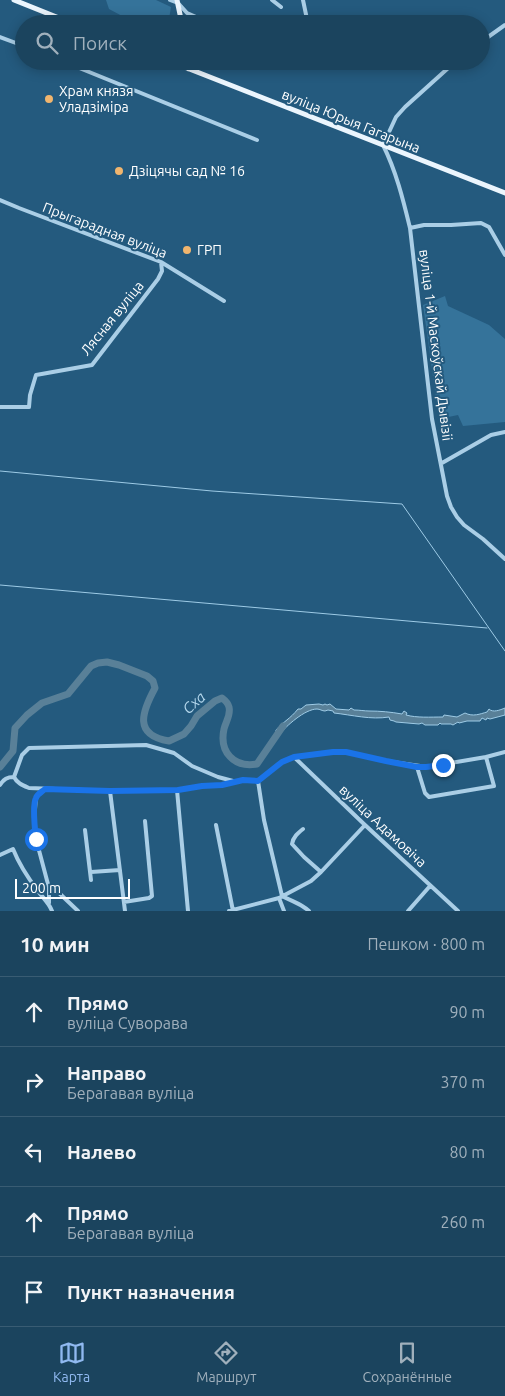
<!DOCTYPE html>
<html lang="ru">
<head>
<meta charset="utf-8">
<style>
  body { margin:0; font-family:Ubuntu,sans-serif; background:#244b64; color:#f1f3f6 }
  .scale { position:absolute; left:15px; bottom:12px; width:115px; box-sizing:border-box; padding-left:5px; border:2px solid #fff; border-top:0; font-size:14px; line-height:18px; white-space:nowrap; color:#fff; -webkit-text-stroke:4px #245a7e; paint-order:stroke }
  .stop { position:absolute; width:15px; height:15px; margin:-11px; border:4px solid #1a73e8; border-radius:50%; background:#fff }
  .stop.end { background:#1a73e8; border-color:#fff; box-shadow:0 1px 5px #0008 }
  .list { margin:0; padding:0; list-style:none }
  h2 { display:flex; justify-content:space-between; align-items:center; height:65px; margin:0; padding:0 20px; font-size:21px }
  h2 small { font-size:16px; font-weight:400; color:#a0b0bc }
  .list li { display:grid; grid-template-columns:32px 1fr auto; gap:15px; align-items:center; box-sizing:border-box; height:70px; padding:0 20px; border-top:1px solid #395c73 }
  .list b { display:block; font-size:19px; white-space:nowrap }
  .list p { margin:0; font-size:16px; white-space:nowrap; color:#a0b0bc }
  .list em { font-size:16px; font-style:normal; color:#a0b0bc }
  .icon { flex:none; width:28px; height:28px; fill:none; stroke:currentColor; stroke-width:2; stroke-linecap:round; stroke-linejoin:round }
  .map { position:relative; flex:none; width:505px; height:911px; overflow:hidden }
  .search { position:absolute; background:#1b445e; box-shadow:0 2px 12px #0003; left:15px; right:15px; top:15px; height:55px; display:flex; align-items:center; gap:12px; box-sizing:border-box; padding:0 18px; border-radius:28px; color:#a0b0bc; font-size:19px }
  .sheet { height:415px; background:#1b445e }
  nav { display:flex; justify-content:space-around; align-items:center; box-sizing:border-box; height:70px; border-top:1px solid #395c73; background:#1b445e; font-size:14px; color:#a0b0bc }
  nav a { display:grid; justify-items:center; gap:2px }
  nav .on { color:#90b9f0 }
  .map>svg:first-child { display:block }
</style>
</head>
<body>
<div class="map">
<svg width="505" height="911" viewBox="0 0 505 911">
  <rect width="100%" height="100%" fill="#245a7e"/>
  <path fill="#35739a" d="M 106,0 L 156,0 L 171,7 L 169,19 L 165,24 L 137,24 L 109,9 Z
    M 445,296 L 448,306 L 489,325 L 505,339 L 505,422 L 463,426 L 458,415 L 439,419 L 423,305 Z"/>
  <path fill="#598098" stroke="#9ecbe6" d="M 319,704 L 323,705 L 325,704 L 327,705 L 330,704 L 336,709 L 349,710 L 351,708 L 354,710 C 360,710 364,711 369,711 C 380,711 391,712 402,714 L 404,711 L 407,713 L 406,715 C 417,718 430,717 443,717 L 444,715 L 457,717 L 465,713 C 473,717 480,714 487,712 L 489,709 C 493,713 500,710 505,708 L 505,715 L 490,719 L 487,718 L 486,720 L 482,718 L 480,721 L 467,721 L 459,723 L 458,722 L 453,725 L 451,724 L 441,724 L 440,723 L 438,725 L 425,725 L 422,723 L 419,724 L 396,722 L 394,721 L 390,720 L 389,717 C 371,720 352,715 334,713 L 333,711 L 328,710 L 325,711 C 322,711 320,709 317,709 C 305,709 286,726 279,735 L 276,733 L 276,730 C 284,721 290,719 298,709 L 301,709 L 306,705 Z"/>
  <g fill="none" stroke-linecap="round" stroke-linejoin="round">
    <path stroke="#9ecbe6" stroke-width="1" d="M 0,471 L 212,491 L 402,504 L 505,651
      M 0,585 L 487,628"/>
    <path stroke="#598098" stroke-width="7" d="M 0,767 L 13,751 L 15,728 L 27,715 L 42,703 L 68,694 L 91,666 L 98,663 L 107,662 L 119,665 L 147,676 L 153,681 L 155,688 C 142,712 133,735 169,741 L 184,734 L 191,726 L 197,716 L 215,701 L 222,698 C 226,701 228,703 229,707 C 231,715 226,721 224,729 C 219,752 234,768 257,764 L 283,726"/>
    <path stroke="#aacee6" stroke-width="4" d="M 170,0 L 178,3 L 187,13 L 212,24
      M 272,0 L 281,7
      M 303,0 L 308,24
      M 0,37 L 24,46
      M 481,42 L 505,25
      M 62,61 L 257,140
      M 456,61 L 405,107 L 396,117 L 383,145 C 396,171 403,199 410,228 L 432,419 L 447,496 L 451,507 L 457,517 L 464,525 L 483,539 L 505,559
      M 0,200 L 19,208 L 161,262 L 224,301
      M 410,228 L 424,225 L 451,225 L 481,223 L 489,227 L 505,255
      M 0,407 L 29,407 L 30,395 L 36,375 L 92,365 L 158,279 L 162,271 L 161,262
      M 442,463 L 491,435 L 505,432
      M 294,757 L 365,825 L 458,911
      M 417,767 L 425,793 L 429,797 L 494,786 L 486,757
      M 14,777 L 22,755 L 29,748 L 146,745 L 174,753 L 192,766 L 218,777 L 233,781
      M 258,781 L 282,762 L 294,757 L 333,752 L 346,752 L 386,761 L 427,767 L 486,757 L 505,752
      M 258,781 L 264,820 L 282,896 C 293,902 300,903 309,911
      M 0,785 C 4,779 7,777 14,777 C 17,783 22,785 29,788 L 110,791 L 177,790 L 201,786 L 222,785 L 243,780 L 258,781
      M 45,789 L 36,797 L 34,821 L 36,839 L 49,888 L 58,892 L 78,911
      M 177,790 L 188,911
      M 110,791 L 125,911
      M 216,825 L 233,911
      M 303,829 C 298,833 293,837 292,844 L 304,857 L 321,872
      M 85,830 L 91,880
      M 0,855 L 13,849 C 19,864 28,878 38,891 C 43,898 49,903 52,911
      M 91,872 L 120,870
      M 279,898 L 284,911
      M 124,902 L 149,898 L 152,896 L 145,821
      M 49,903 L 49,888
      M 229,911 L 279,898 L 311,881 L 321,872 L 365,825
      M 408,911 L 430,886"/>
    <path stroke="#ebf5fd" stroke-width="5" d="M 14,0 L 74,24
      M 177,0 L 182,24
      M 169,61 L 505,193
      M 189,61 L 189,69"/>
  </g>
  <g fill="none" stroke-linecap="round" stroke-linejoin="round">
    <path stroke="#1a73e8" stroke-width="6" d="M 36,839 C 35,830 32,805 36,798 C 37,794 42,792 45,789 L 110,791 L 178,790 L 202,786 L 222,785 L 243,780 L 258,781 L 282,762 L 294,757 L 333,752 L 346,752 L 386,761 L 417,767 L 426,767 L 443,765"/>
  </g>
  <g fill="#f0b56e" stroke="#245a7e" stroke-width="2">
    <circle cx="49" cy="99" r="5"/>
    <circle cx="119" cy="171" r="5"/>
    <circle cx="187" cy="250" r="5"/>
  </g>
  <g text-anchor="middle" stroke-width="4" stroke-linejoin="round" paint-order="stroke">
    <g font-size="14" fill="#fff" stroke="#245a7e" text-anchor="start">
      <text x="59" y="96">Храм князя<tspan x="59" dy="16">Уладзіміра</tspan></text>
      <text x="129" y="176">Дзіцячы сад № 16</text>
      <text x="197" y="255">ГРП</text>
    </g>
    <g font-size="14" fill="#fff" stroke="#245a7e">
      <text transform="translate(351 121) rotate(22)" y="5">вуліца Юрыя Гагарына</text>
      <text transform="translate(105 230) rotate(21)" y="5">Прыгарадная вуліца</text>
      <text transform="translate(112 318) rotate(-51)" y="5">Лясная вуліца</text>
      <text transform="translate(436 345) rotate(83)" y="5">вуліца 1-й Маскоўскай Дывізіі</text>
      <text transform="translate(383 826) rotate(43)" y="5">вуліца Адамовіча</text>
    </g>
    <g font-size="15" font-style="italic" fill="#b5d8ed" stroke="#245a7e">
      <text transform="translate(194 703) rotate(-42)" y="5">Сха</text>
    </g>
  </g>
</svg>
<div class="scale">200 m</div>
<div class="stop" style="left:36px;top:839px"></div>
<div class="stop end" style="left:443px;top:765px"></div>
<div class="search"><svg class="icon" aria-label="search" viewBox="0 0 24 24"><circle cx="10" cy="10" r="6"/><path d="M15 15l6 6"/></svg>Поиск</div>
</div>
<section class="sheet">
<h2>10 мин<small>Пешком · 800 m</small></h2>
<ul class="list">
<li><svg class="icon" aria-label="ahead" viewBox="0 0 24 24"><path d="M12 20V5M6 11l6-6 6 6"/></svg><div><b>Прямо</b><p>вуліца Суворава</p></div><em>90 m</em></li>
<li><svg class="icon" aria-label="right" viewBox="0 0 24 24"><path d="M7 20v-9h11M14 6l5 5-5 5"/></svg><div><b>Направо</b><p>Берагавая вуліца</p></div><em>370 m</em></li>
<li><svg class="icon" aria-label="left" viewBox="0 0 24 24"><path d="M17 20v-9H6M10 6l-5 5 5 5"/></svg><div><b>Налево</b></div><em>80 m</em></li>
<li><svg class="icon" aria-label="ahead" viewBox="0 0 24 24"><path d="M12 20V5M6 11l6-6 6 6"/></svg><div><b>Прямо</b><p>Берагавая вуліца</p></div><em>260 m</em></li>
<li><svg class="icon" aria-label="arrive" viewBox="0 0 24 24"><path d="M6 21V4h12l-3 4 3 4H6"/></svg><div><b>Пункт назначения</b></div></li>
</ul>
</section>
<nav>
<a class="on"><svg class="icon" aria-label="map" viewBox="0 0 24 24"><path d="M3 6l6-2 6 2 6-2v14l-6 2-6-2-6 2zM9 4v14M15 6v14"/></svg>Карта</a>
<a><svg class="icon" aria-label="directions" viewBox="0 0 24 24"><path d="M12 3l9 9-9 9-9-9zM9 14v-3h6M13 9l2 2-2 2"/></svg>Маршрут</a>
<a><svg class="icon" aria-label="saved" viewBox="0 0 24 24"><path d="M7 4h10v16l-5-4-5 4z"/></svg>Сохранённые</a>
</nav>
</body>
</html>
